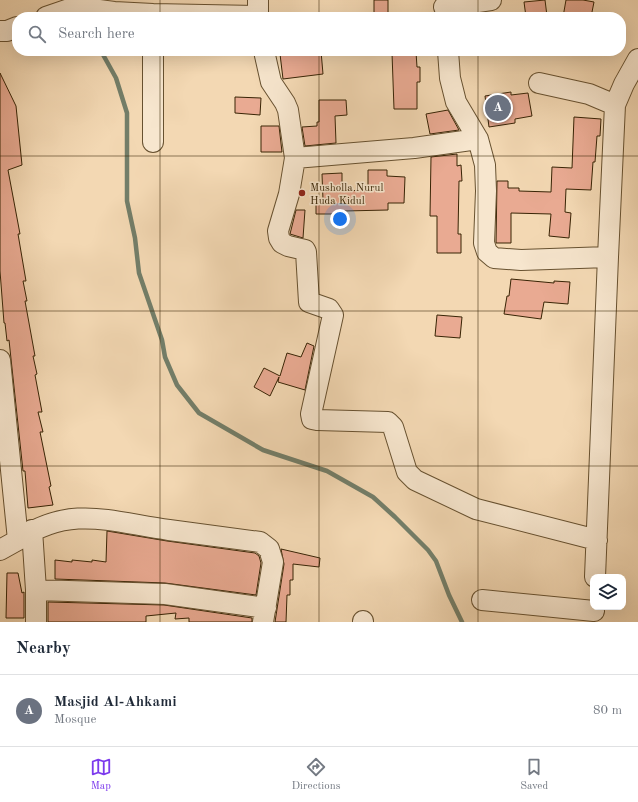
<!DOCTYPE html>
<html lang="en">
<head>
<meta charset="utf-8">
<style>
  body { margin:0; font-family:"Old Standard TT",serif; background:#f2f2f3; color:#1f2937 }
  .controls { position:absolute; right:12px; bottom:12px; display:grid; overflow:hidden; border-radius:8px; box-shadow:0 4px 16px #0002 }
  .controls button { width:36px; height:36px; display:grid; place-items:center; padding:0; border:0; border-bottom:1px solid #e0e1e3; background:#fff; color:#1f2937; font:20px sans-serif }
  .you { position:absolute; left:340px; top:219px; width:14px; height:14px; margin:-10px; border:3px solid #fff; border-radius:50%; background:#1a73e8; box-shadow:0 0 0 6px #1a73e833 }
  .badge { display:grid; place-items:center; width:26px; height:26px; border-radius:50%; background:#7c3aed; color:#fff; font-size:13px; font-weight:700 }
  .pin { position:absolute; translate:-50% -50%; border:2px solid #fff; box-shadow:0 1px 4px #0006 }
  .list { margin:0; padding:0; list-style:none }
  h2 { display:flex; justify-content:space-between; align-items:center; height:52px; margin:0; padding:0 16px; font-size:17px }
  h2 small { font-size:13px; font-weight:400; color:#747a83 }
  .list li { display:grid; grid-template-columns:26px 1fr auto; gap:12px; align-items:center; box-sizing:border-box; height:72px; padding:0 16px; border-top:1px solid #e0e1e3 }
  .list b { display:block; font-size:15px; white-space:nowrap }
  .list p { margin:0; font-size:13px; white-space:nowrap; color:#747a83 }
  .list em { font-size:13px; font-style:normal; color:#747a83 }
  .icon { flex:none; width:22px; height:22px; fill:none; stroke:currentColor; stroke-width:2; stroke-linecap:round; stroke-linejoin:round }
  .map { position:relative; flex:none; width:638px; height:622px; overflow:hidden }
  .search { position:absolute; background:#fff; box-shadow:0 4px 16px #0002; left:12px; right:12px; top:12px; height:44px; display:flex; align-items:center; gap:10px; box-sizing:border-box; padding:0 14px; border-radius:16px; color:#747a83; font-size:15px }
  .sheet { height:124px; background:#fff }
  nav { display:flex; justify-content:space-around; align-items:center; box-sizing:border-box; height:56px; border-top:1px solid #e0e1e3; background:#fff; font-size:11px; color:#747a83 }
  nav a { display:grid; justify-items:center; gap:2px }
  nav .on { color:#7c3aed }
  .map>svg:first-child { display:block }
</style>
</head>
<body>
<div class="map">
<svg width="638" height="622" viewBox="0 0 638 622">
  <rect width="100%" height="100%" fill="#f3d8b3"/>
  <filter id="stains"><feTurbulence type="fractalNoise" baseFrequency=".005" numOctaves="4"/><feColorMatrix values="0 0 0 0 .2 0 0 0 0 .09 0 0 0 0 .02 0 0 0 .5 -.17"/></filter>
  <radialGradient id="worn" r=".72"><stop offset=".6" stop-color="#630" stop-opacity="0"/><stop offset="1" stop-color="#630" stop-opacity=".3"/></radialGradient>
  <g fill="none" stroke-linecap="round" stroke-linejoin="round">
    <path stroke="#737e69" stroke-width="4.5" d="M 101,51 L 116,78 L 127,113 L 127,201 L 135,238 L 139,273 L 162,340 L 165,357 L 177,385 L 199,413 L 263,450 L 327,471 L 373,497 L 395,517 L 428,550 L 436,561 L 449,595 L 462,622"/>
  </g>
  <path fill="#e9aa92" stroke="#382405" d="M 374,0 L 388,0 L 388,17 L 374,17 Z
    M 545,0 L 547,16 L 526,17 L 524,2 Z
    M 566,0 L 583,0 L 594,2 L 591,17 L 563,17 Z
    M 311,51 L 321,51 L 323,74 L 283,79 L 280,54 Z
    M 416,52 L 417,67 L 420,67 L 420,82 L 417,82 L 417,109 L 394,109 L 392,53 Z
    M 0,73 L 16,106 L 22,165 L 8,170 L 20,234 L 18,234 L 26,281 L 23,281 L 27,301 L 25,301 L 35,356 L 33,356 L 37,374 L 35,375 L 42,412 L 38,412 L 43,432 L 40,432 L 51,486 L 49,487 L 53,505 L 28,508 L 25,471 L 23,471 L 9,340 L 7,341 L 5,323 L 4,323 L 0,271 Z
    M 511,92 L 511,95 L 528,93 L 532,116 L 515,119 L 515,123 L 489,127 L 485,96 Z
    M 235,97 L 261,98 L 260,115 L 235,113 Z
    M 319,100 L 346,100 L 347,115 L 335,116 L 336,143 L 305,146 L 302,127 L 317,126 L 317,122 L 319,122 Z
    M 448,110 L 459,130 L 430,134 L 426,114 Z
    M 574,117 L 601,119 L 600,136 L 597,136 L 595,162 L 593,162 L 591,190 L 566,189 L 565,212 L 571,213 L 569,238 L 549,236 L 551,214 L 511,213 L 511,243 L 496,243 L 497,181 L 508,181 L 508,188 L 519,188 L 519,191 L 551,192 L 552,167 L 572,168 Z
    M 261,126 L 279,126 L 282,152 L 261,152 Z
    M 457,154 L 457,166 L 461,165 L 462,181 L 459,181 L 458,234 L 461,234 L 461,253 L 437,253 L 437,216 L 430,216 L 431,157 Z
    M 368,170 L 387,170 L 387,176 L 405,177 L 404,203 L 388,203 L 388,210 L 344,211 L 344,214 L 316,214 L 316,200 L 323,200 L 322,174 L 342,173 L 342,191 L 368,190 Z
    M 296,210 L 305,210 L 303,238 L 290,234 Z
    M 511,279 L 554,283 L 554,281 L 570,282 L 568,304 L 544,302 L 541,319 L 504,314 L 507,296 L 509,296 Z
    M 437,315 L 462,317 L 460,338 L 435,336 Z
    M 307,343 L 314,346 L 305,390 L 278,382 L 279,377 L 270,396 L 254,387 L 264,368 L 280,376 L 287,353 L 301,357 Z
    M 107,531 L 167,541 L 255,553 L 259,556 L 261,563 L 256,595 L 165,583 L 55,579 L 55,560 L 72,562 L 72,560 L 92,562 L 92,560 L 106,562 Z
    M 281,549 L 320,558 L 319,567 L 293,564 L 293,580 L 290,580 L 290,595 L 287,595 L 286,622 L 275,622 L 284,564 Z
    M 7,573 L 18,573 L 22,593 L 24,592 L 24,618 L 6,618 Z
    M 48,602 L 164,605 L 252,618 L 252,622 L 189,622 L 189,618 L 175,619 L 176,613 L 146,616 L 146,622 L 48,622 Z"/>
  <g fill="none" stroke-linecap="round" stroke-linejoin="round">
    <defs>
      <path id="minor" d="M 444,7 L 491,0
        M 46,17 L 72,8 L 85,8 L 114,12 L 153,14 L 258,16 L 258,0
        M 0,31 L 7,31 L 17,27
        M 264,51 L 271,82 L 285,103 L 288,110 L 295,158 L 289,194 L 278,231 L 279,238 L 282,243 L 288,246 L 305,250 L 306,252 L 309,302 L 329,309 L 333,315 L 311,414 L 312,419 L 317,420 L 388,422 L 393,427 L 407,472 L 415,480 L 476,509 L 597,540
        M 448,51 L 450,78 L 456,102 L 478,139 L 485,165 L 486,191 L 484,243 L 487,252 L 494,258 L 521,260 L 608,257
        M 539,83 L 589,94 L 615,105
        M 153,142 L 153,51
        M 295,158 L 414,148 L 478,139
        M 0,360 L 18,540 L 0,550
        M 32,530 L 36,590 L 36,622
        M 18,540 C 71,504 111,522 169,530 C 199,534 229,538 260,542 L 269,549 L 273,562 L 263,622
        M 595,577 L 608,257 L 615,105 L 624,84 L 638,59
        M 36,590 L 165,594 L 266,608
        M 482,600 L 594,611
        M 363,622 L 363,621"/>
    </defs>
    <use href="#minor" stroke="#675130" stroke-width="22"/>
    <use href="#minor" stroke="#f7e6ce" stroke-width="20"/>
  </g>
  <path fill="none" stroke="#382405" stroke-width="1" stroke-opacity="0.55" d="M 160,0 L 160,17M 319,0 L 319,17M 478,0 L 478,17M 160,51 L 160,622M 319,51 L 319,622M 478,51 L 478,622M 0,156 L 638,156M 0,311 L 638,311M 0,466 L 638,466"/>
  <circle fill="#8f2418" stroke="#f7e6ce" stroke-width="1.5" cx="302" cy="193" r="4"/>
  <g text-anchor="middle" stroke-width="3" stroke-linejoin="round" paint-order="stroke">
    <g font-size="11" fill="#382405" stroke="#f7e6ce" text-anchor="start">
      <text x="310" y="191">Musholla Nurul<tspan x="310" dy="13">Huda Kidul</tspan></text>
    </g>
  </g>
  <rect width="100%" height="100%" filter="url(#stains)"/>
  <rect width="100%" height="100%" fill="url(#worn)"/>
</svg>
<div class="controls">
<button><svg class="icon" aria-label="layers" viewBox="0 0 24 24"><path d="M12 4l9 5-9 5-9-5zM3 14l9 5 9-5"/></svg></button>
</div>
<div class="you"></div>
<div class="pin badge" style="left:498px;top:108px;background:#6b7280">A</div>
<div class="search"><svg class="icon" aria-label="search" viewBox="0 0 24 24"><circle cx="10" cy="10" r="6"/><path d="M15 15l6 6"/></svg>Search here</div>
</div>
<section class="sheet">
<h2>Nearby<small></small></h2>
<ul class="list">
<li><span class="badge" style="background:#6b7280">A</span><div><b>Masjid Al-Ahkami</b><p>Mosque</p></div><em>80 m</em></li>
</ul>
</section>
<nav>
<a class="on"><svg class="icon" aria-label="map" viewBox="0 0 24 24"><path d="M3 6l6-2 6 2 6-2v14l-6 2-6-2-6 2zM9 4v14M15 6v14"/></svg>Map</a>
<a><svg class="icon" aria-label="directions" viewBox="0 0 24 24"><path d="M12 3l9 9-9 9-9-9zM9 14v-3h6M13 9l2 2-2 2"/></svg>Directions</a>
<a><svg class="icon" aria-label="saved" viewBox="0 0 24 24"><path d="M7 4h10v16l-5-4-5 4z"/></svg>Saved</a>
</nav>
</body>
</html>
